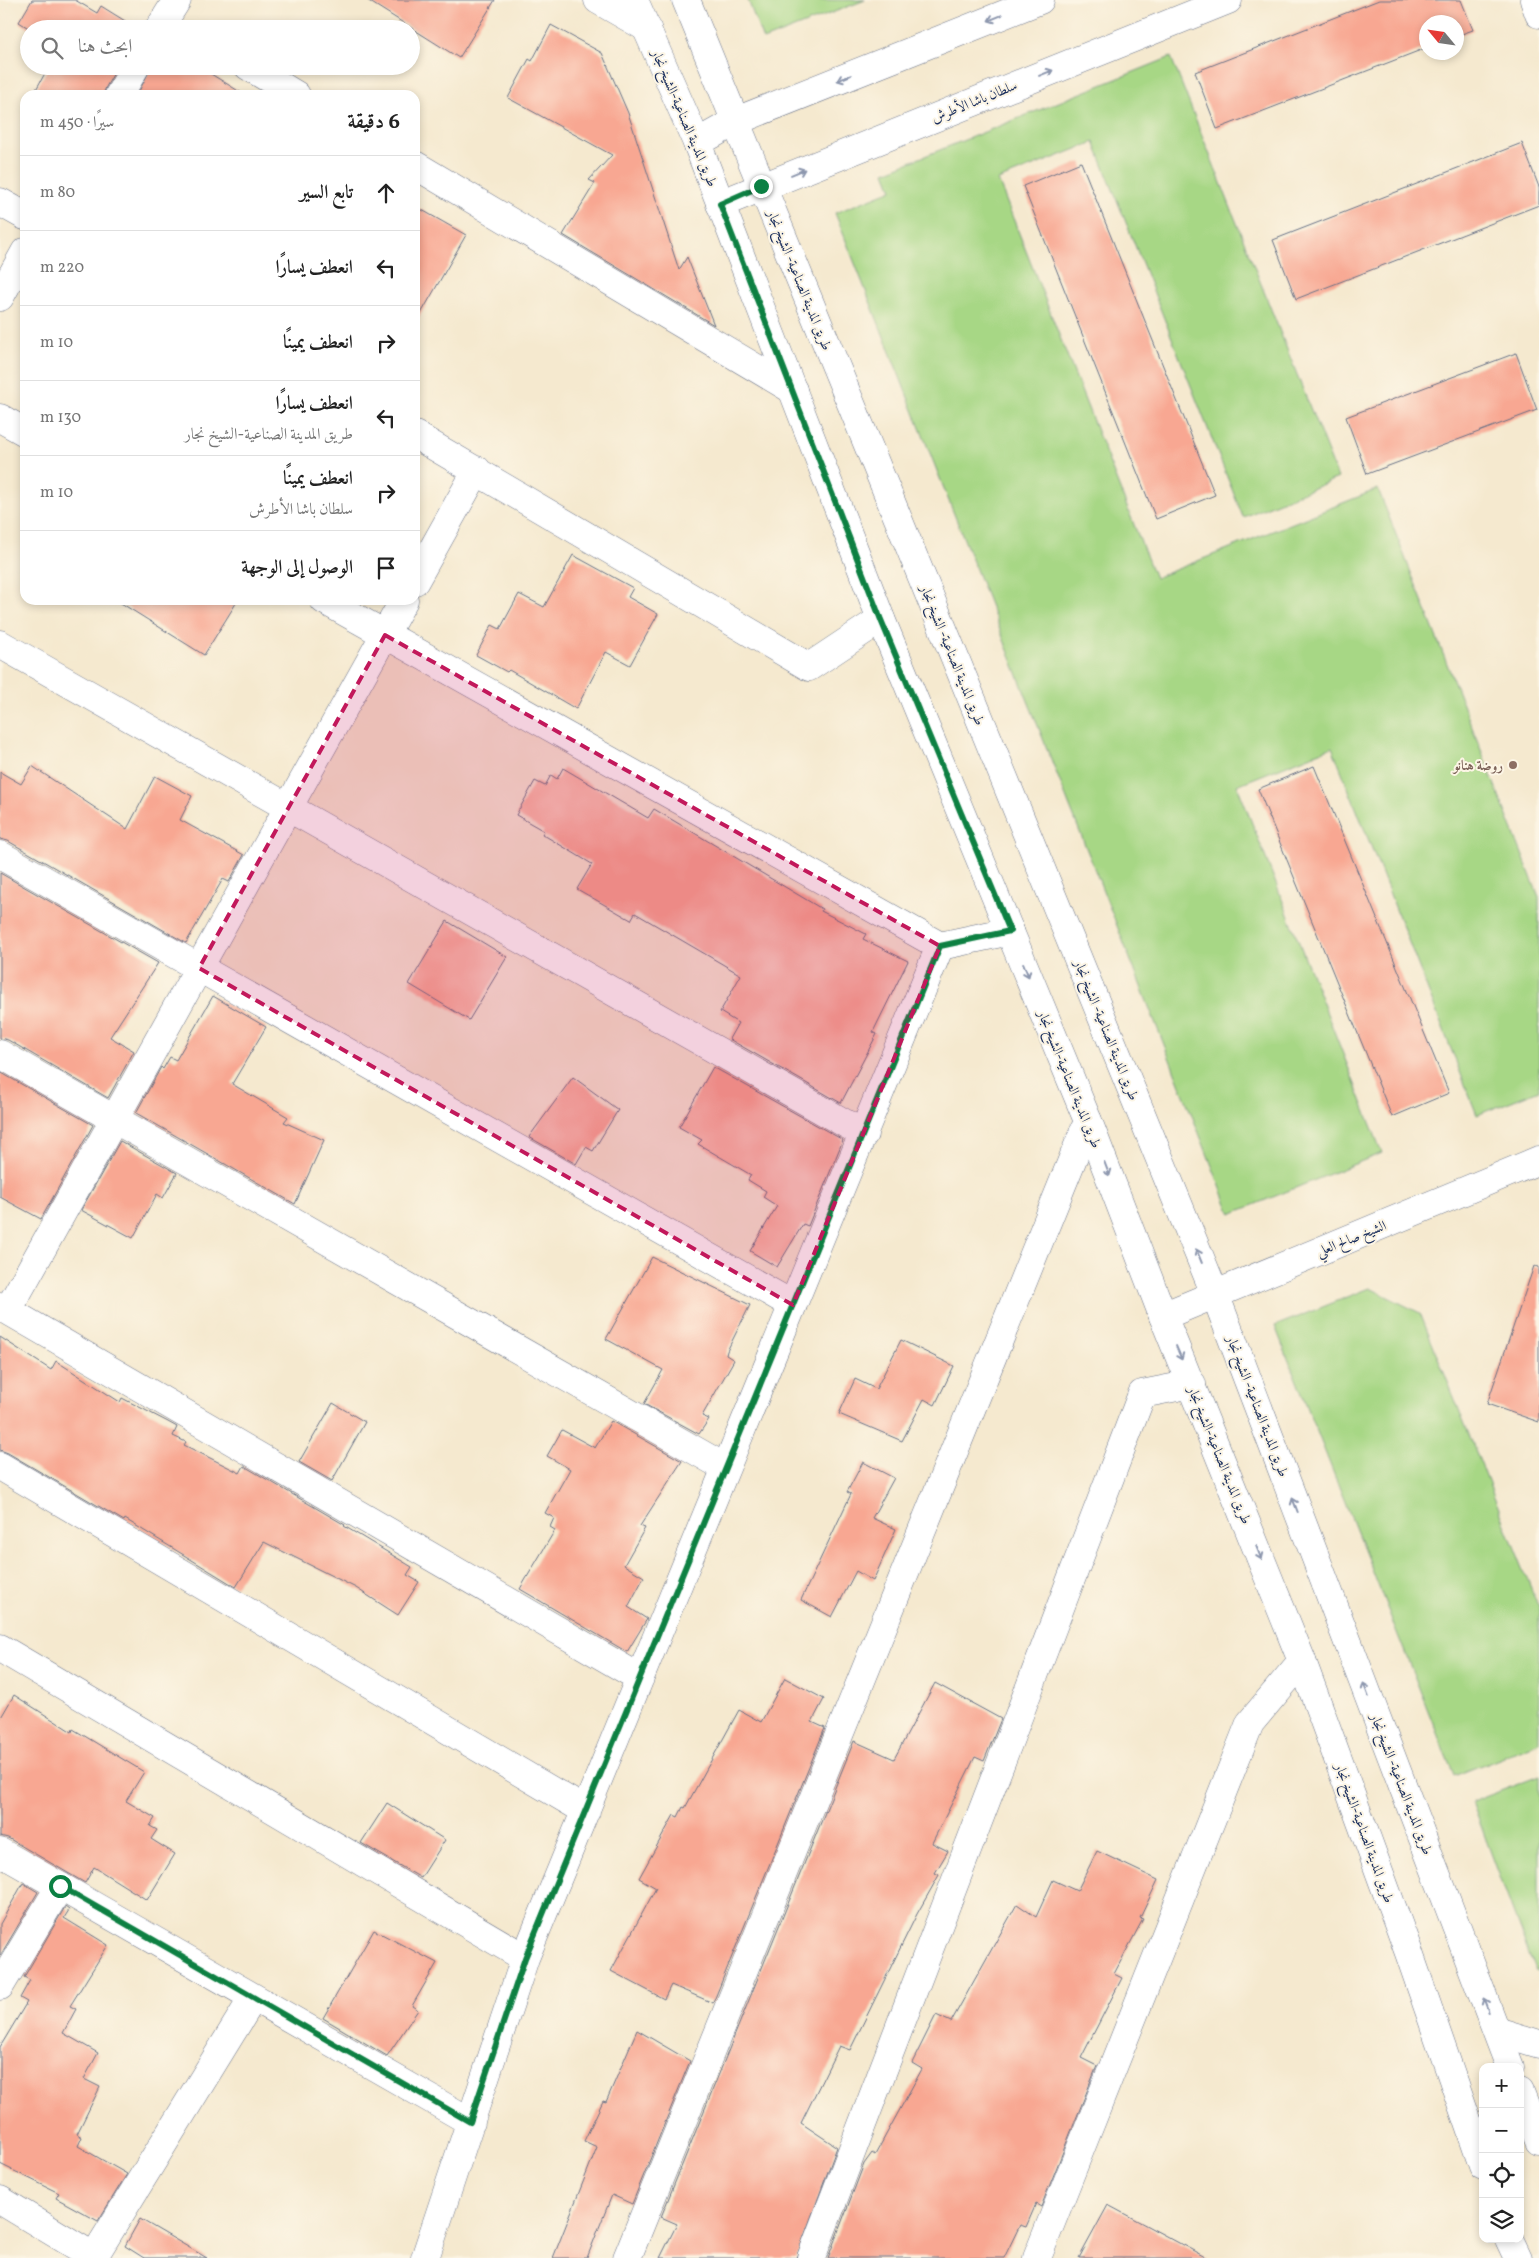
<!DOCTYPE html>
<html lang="ar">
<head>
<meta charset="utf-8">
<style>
  body { margin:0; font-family:Vollkorn,Amiri,serif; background:#f6f6f6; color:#222; direction:rtl }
  .controls { position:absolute; right:15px; bottom:15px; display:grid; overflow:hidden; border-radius:10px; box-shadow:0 2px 8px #0003 }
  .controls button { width:45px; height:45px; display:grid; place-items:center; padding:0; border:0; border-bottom:1px solid #e0e0e0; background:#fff; color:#222; font:25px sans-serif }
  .compass { position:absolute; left:1419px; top:15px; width:45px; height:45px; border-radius:50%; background:#fff; box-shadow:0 2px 8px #0003; rotate:299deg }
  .stop { position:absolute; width:15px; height:15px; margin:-11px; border:4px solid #0b8043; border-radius:50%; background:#fff }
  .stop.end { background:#0b8043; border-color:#fff; box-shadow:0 1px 5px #0008 }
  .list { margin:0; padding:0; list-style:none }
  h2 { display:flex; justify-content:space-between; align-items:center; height:65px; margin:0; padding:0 20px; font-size:21px }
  h2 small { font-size:16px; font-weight:400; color:#767676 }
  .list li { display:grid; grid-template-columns:32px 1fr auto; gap:15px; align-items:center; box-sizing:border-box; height:75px; padding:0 20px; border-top:1px solid #e0e0e0 }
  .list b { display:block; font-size:19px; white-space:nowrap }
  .list p { margin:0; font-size:16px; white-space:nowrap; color:#767676 }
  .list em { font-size:16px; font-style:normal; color:#767676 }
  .icon { flex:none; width:28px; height:28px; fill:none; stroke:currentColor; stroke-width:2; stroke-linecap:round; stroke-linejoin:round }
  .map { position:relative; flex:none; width:1539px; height:2258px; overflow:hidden; direction:ltr }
  .search { position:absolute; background:#fff; box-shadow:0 2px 8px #0003; left:20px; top:20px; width:400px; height:55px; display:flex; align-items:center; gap:12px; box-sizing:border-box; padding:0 18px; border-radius:28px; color:#767676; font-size:19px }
  .panel { position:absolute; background:#fff; box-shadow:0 2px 8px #0003; left:20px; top:90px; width:400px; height:515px; border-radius:15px; direction:rtl }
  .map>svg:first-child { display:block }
</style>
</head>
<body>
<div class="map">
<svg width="1539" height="2258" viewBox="0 0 1539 2258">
  <rect width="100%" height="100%" fill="#fcf5e5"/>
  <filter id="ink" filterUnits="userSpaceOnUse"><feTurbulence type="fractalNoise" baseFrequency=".02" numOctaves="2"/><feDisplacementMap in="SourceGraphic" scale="10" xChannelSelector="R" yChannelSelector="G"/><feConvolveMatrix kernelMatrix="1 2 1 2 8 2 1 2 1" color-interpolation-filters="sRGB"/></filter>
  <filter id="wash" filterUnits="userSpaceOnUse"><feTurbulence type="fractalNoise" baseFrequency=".0096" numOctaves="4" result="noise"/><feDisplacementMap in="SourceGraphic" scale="20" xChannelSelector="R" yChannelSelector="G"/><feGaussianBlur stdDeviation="1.12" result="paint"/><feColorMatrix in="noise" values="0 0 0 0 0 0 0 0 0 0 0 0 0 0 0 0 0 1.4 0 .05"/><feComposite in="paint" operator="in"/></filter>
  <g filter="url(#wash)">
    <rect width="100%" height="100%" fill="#f5e9cf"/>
    <path fill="#a7d785" stroke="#618372" d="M 748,0 L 865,0 L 763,40 Z
      M 1171,57 L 1338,478 L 1243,517 L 1094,142 L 998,180 L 1155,578 L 1378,489 L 1539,897 L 1539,1090 L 1477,1115 L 1332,747 L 1237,785 L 1382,1153 L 1231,1214 L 835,213 L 892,190 L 885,172 Z
      M 1370,1288 L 1420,1313 L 1539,1608 L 1539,1742 L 1454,1776 L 1275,1326 Z
      M 1539,1776 L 1539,1972 L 1535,1971 L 1472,1802 Z"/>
    <g id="blocks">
      <path fill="#f8a792" d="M 32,0 L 75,0 L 97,13 L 101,6 L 138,29 L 30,29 L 19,22 Z
        M 367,0 L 495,0 L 459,58 Z
        M 1379,0 L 1461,0 L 1473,30 L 1456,36 L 1456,22 L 1426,22 L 1426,48 L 1217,129 L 1195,72 Z
        M 551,25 L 602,53 L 628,113 L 679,270 L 687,257 L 714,325 L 563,235 L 595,183 L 589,180 L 612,155 L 508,98 L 529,59 L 532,61 Z
        M 49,66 L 118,66 L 106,87 L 103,95 L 33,95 Z
        M 152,66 L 198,66 L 245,95 L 137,95 Z
        M 1522,143 L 1539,187 L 1539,205 L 1296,299 L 1273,240 Z
        M 1081,162 L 1215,495 L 1156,519 L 1023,186 Z
        M 415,206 L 466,235 L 415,324 Z
        M 1516,353 L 1537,410 L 1367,474 L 1346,417 Z
        M 573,555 L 633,588 L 628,597 L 658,614 L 630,665 L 606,652 L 576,709 L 509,670 L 507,672 L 476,655 L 492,625 L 500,629 L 519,594 L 544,607 Z
        M 116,600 L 238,600 L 204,655 Z
        M 32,766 L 127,829 L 155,776 L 192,796 L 180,820 L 244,855 L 229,882 L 223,879 L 186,943 L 8,841 L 0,839 L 0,772 L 21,784 Z
        M 1314,766 L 1449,1093 L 1392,1117 L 1258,789 Z
        M 563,768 L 648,818 L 654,809 L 822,909 L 821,911 L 866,934 L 863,939 L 908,961 L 873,1032 L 877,1034 L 841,1103 L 729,1039 L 738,1023 L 720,1012 L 741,975 L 635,913 L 631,920 L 577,889 L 592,864 L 542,834 L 544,831 L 516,815 L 535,781 L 545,786 L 551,775 L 557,779 Z
        M 0,873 L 158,963 L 110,1037 L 134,1051 L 108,1098 L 8,1040 L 0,1038 Z
        M 447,921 L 507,957 L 469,1020 L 409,984 Z
        M 213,996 L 266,1027 L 232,1084 L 288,1117 L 284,1122 L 324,1140 L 295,1204 L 136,1113 L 161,1067 L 163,1069 L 170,1057 L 176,1060 Z
        M 713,1067 L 843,1140 L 808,1226 L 803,1224 L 777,1267 L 750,1251 L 777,1206 L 763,1197 L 766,1191 L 748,1180 L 751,1175 L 698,1144 L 702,1140 L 679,1127 Z
        M 0,1072 L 93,1125 L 41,1219 L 0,1197 Z
        M 573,1077 L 618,1110 L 593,1151 L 586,1147 L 576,1164 L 529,1137 Z
        M 120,1141 L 177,1173 L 163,1198 L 157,1194 L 133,1238 L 81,1210 Z
        M 652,1257 L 750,1305 L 727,1351 L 726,1355 L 734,1360 L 702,1416 L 709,1419 L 699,1434 L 644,1404 L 663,1370 L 606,1339 Z
        M 1534,1266 L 1539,1267 L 1539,1422 L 1487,1404 Z
        M 0,1337 L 51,1370 L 56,1361 L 120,1402 L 122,1398 L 168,1422 L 177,1427 L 173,1436 L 186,1442 L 184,1445 L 240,1473 L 244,1466 L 345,1525 L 344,1526 L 412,1567 L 407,1575 L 419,1582 L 398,1615 L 356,1588 L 264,1542 L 236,1587 L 125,1519 L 124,1521 L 8,1453 L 0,1450 Z
        M 901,1340 L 954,1366 L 935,1405 L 924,1399 L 902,1441 L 839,1414 L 855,1379 L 876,1389 Z
        M 333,1403 L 365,1422 L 332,1481 L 299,1462 Z
        M 611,1421 L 682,1461 L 640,1526 L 645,1528 L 624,1565 L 644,1577 L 628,1607 L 647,1619 L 627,1652 L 520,1589 L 555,1530 L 550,1527 L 554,1518 L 545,1513 L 570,1469 L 547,1456 L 562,1430 L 595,1448 Z
        M 863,1462 L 894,1478 L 872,1518 L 896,1529 L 873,1581 L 856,1571 L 832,1617 L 801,1600 L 851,1494 L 847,1492 Z
        M 785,1678 L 824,1699 L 812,1722 L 825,1728 L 713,2003 L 671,1985 L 664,1999 L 611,1971 L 656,1888 L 639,1878 L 674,1815 L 678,1817 L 683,1807 L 685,1808 L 739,1710 L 761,1722 Z
        M 935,1683 L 1001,1719 L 984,1761 L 975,1757 L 932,1843 L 948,1851 L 935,1873 L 939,1875 L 917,1914 L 850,2050 L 839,2046 L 801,2123 L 837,2147 L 796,2258 L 660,2258 L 677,2224 L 661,2217 L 854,1741 L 894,1759 Z
        M 14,1695 L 72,1732 L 73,1729 L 144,1772 L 126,1801 L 155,1818 L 150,1826 L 157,1830 L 151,1839 L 175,1854 L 147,1900 L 94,1867 L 85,1883 L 8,1838 L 0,1836 L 0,1719 Z
        M 387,1803 L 445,1840 L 421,1878 L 361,1843 Z
        M 1097,1851 L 1158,1880 L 1140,1918 L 1143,1919 L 1114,1974 L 1122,1978 L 1081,2058 L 1097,2066 L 1041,2207 L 1036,2204 L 1026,2227 L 1020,2225 L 1004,2258 L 828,2258 L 864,2164 L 872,2153 L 875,2155 L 922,2069 L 912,2063 L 936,2015 L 951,2022 L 1017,1904 L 1036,1917 L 1053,1880 L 1077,1891 Z
        M 23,1883 L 38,1892 L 0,1956 L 0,1924 Z
        M 65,1907 L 69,1910 L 64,1918 L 108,1945 L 70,2006 L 76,2009 L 63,2033 L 98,2053 L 84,2079 L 100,2087 L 77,2134 L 82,2137 L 78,2146 L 127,2174 L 98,2221 L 56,2198 L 59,2193 L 0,2164 L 0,2047 L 27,2002 L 20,1998 L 30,1980 L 24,1977 Z
        M 374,1930 L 437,1963 L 412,2006 L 418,2010 L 387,2056 L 323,2018 Z
        M 637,2030 L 690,2061 L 632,2204 L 612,2195 L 587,2258 L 553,2258 L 597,2147 L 584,2141 L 603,2101 L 606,2102 Z
        M 1108,2205 L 1207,2258 L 1079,2258 Z
        M 140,2219 L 207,2258 L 144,2258 L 125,2246 Z"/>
    </g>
  </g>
  <g filter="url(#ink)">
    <use href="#blocks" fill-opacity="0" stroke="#677086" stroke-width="1"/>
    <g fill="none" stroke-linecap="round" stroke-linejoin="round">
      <defs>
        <path id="minor" d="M 598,0 L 647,28
          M 1534,0 L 1539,14
          M 159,29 L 177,0
          M 248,66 L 296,95
          M 119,95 L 136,66
          M 697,143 L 736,121 L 1040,0
          M 415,165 L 793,390
          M 0,202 L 25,216
          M 720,204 L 1228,0
          M 0,297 L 25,252
          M 0,418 L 25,432
          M 415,435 L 809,667 L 881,619
          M 415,581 L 477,470
          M 324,600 L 940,946 L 1010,931
          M 0,644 L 864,1134
          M 0,855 L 793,1305
          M 0,1054 L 726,1468
          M 0,1306 L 640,1678
          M 8,1310 L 404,600
          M 1163,1316 L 1539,1160
          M 0,1466 L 586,1811
          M 0,1648 L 525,1958
          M 0,1852 L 471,2122
          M 0,1986 L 60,1886
          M 1497,2031 L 1539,2044
          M 0,2200 L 96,2258
          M 93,2258 L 253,1998
          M 425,2258 L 525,1958 L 940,946
          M 627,2258 L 1088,1121
          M 811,2258 L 1142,1394 L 1192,1384
          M 1037,2258 L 1250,1723 L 1302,1661"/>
        <path id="major" d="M 634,0 L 697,143 L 881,619 L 1088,1121 L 1163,1316 L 1302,1661 L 1409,1953 L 1483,2166
          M 686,0 L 1215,1294 L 1510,2067
          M 1520,2092 L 1539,2141
          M 1509,2239 L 1518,2258"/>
      </defs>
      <use href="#minor" stroke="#677086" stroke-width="29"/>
      <use href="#major" stroke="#677086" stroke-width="29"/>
      <use href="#minor" stroke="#fff" stroke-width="28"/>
      <use href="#major" stroke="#fff" stroke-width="28"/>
    </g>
    <defs><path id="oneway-shaft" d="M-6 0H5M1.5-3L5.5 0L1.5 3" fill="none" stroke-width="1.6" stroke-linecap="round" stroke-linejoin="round" transform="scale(1.25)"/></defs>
    <g stroke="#8d97ae">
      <use href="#oneway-shaft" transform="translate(995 18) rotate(158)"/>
      <use href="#oneway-shaft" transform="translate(1046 73) rotate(-22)"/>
      <use href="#oneway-shaft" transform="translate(844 78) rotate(158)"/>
      <use href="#oneway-shaft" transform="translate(798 172) rotate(-22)"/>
      <use href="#oneway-shaft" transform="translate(1026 970) rotate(68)"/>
      <use href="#oneway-shaft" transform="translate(1107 1169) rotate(69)"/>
      <use href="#oneway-shaft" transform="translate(1199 1256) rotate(-112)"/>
      <use href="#oneway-shaft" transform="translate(1179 1353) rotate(67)"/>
      <use href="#oneway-shaft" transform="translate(1295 1505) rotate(-111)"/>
      <use href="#oneway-shaft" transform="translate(1259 1553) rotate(68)"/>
      <use href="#oneway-shaft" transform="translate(1366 1690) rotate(-111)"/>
      <use href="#oneway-shaft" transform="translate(1486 2005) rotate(-111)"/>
    </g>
  </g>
  <g fill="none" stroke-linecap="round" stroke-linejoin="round" filter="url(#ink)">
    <path stroke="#0b8043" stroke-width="6" d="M 60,1886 L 470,2122 L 525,1958 L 940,946 L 1010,931 L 881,620 L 720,204 L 761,186"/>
  </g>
  <path fill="#c2185b" fill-opacity="0.2" stroke="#c2185b" stroke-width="4" stroke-dasharray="10 6" stroke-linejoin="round" d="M 385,635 L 940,946 L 793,1305 L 199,968 Z"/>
  <circle fill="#8d6e63" stroke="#fcf5e5" stroke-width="2" cx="1513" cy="765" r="5"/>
  <g text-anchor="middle" stroke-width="4" stroke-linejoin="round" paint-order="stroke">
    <g font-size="14" fill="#1b2f5e" stroke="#fcf5e5">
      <text transform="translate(974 101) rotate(-22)" y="5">سلطان باشا الأطرش</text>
      <text transform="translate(685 118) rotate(67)" y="5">طريق المدينة الصناعية-الشيخ نجار</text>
      <text transform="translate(800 280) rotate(68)" y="5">طريق المدينة الصناعية- الشيخ نجار</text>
      <text transform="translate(953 655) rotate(68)" y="5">طريق المدينة الصناعية- الشيخ نجار</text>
      <text transform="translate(1107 1030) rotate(68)" y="5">طريق المدينة الصناعية- الشيخ نجار</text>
      <text transform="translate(1070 1079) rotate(68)" y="5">طريق المدينة الصناعية-الشيخ نجار</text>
      <text transform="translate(1351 1238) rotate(-22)" y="5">الشيخ صالح العلي</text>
      <text transform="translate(1258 1406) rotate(69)" y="5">طريق المدينة الصناعية- الشيخ نجار</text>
      <text transform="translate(1220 1455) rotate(68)" y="5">طريق المدينة الصناعية-الشيخ نجار</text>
      <text transform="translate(1402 1784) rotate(69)" y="5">طريق المدينة الصناعية- الشيخ نجار</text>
      <text transform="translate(1365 1833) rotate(70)" y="5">طريق المدينة الصناعية-الشيخ نجار</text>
    </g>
    <g font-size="14" font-weight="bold" fill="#785e54" stroke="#fcf5e5" text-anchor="end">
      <text x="1503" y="770">روضة هنانو</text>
    </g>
  </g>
</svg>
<div class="controls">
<button>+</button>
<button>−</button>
<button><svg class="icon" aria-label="locate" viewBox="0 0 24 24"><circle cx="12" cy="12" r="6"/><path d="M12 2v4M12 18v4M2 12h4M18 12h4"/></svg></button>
<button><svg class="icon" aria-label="layers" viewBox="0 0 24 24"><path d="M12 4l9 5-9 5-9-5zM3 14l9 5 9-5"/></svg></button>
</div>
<svg class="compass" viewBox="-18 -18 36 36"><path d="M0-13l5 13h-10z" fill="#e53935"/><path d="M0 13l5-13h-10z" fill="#767676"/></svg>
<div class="stop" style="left:60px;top:1886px"></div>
<div class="stop end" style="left:761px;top:186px"></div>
<div class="search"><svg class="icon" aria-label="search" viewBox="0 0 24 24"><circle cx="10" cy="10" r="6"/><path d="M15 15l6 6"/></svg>ابحث هنا</div>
<section class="panel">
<h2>6 دقيقة<small>سيرًا · 450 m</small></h2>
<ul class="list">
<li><svg class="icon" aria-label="ahead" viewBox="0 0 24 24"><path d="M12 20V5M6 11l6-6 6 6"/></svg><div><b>تابع السير</b></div><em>80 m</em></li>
<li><svg class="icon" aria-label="left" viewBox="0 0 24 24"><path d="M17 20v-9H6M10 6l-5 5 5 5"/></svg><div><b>انعطف يسارًا</b></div><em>220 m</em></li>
<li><svg class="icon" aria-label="right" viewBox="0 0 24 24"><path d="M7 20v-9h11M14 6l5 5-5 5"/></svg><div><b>انعطف يمينًا</b></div><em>10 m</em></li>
<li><svg class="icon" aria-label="left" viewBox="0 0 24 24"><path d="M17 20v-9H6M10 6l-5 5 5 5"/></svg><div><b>انعطف يسارًا</b><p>طريق المدينة الصناعية-الشيخ نجار</p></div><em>130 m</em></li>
<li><svg class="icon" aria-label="right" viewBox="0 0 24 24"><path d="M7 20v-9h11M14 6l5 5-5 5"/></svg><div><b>انعطف يمينًا</b><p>سلطان باشا الأطرش</p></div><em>10 m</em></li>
<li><svg class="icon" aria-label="arrive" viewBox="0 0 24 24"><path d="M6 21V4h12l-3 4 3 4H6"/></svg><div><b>الوصول إلى الوجهة</b></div></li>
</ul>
</section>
</div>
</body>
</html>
